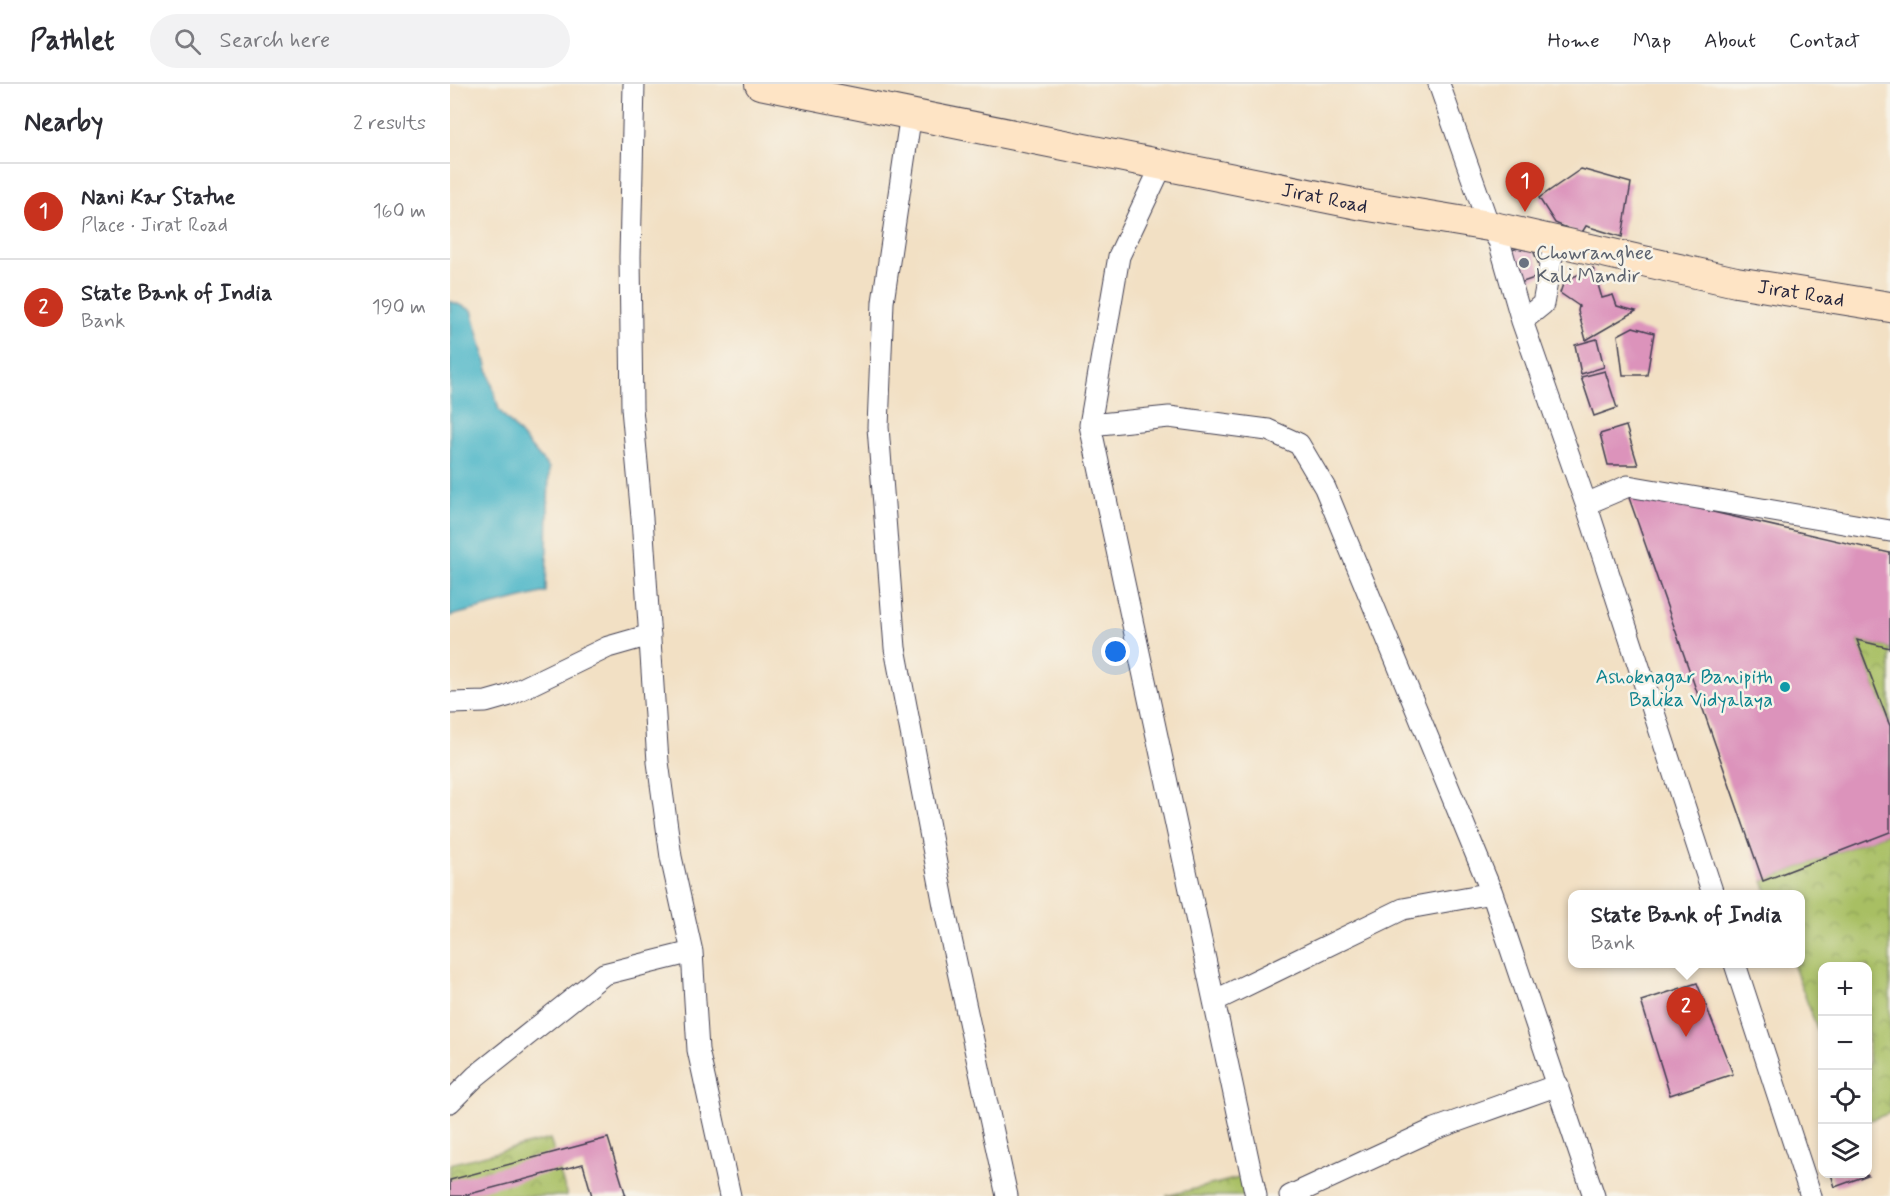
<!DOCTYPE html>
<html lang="en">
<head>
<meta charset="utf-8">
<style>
  body { margin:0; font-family:Mynerve,sans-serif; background:#f2f2f3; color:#2b2b33 }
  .controls { position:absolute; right:18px; bottom:18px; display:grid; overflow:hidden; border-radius:12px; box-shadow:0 3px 9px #0003 }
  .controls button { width:54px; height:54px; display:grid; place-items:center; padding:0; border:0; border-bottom:2px solid #e1e1e2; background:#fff; color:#2b2b33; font:30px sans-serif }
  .you { position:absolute; left:666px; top:568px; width:21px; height:21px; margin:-15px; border:4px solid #fff; border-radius:50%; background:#1a73e8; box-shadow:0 0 0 9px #1a73e833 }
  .badge { display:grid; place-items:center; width:39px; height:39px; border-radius:50%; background:#c8321e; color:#fff; font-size:20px; font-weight:700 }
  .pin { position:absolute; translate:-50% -50px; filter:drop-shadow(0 2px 3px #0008) }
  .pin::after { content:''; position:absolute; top:32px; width:21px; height:18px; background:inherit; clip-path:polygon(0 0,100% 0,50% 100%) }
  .popup { position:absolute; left:1118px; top:806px; width:237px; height:78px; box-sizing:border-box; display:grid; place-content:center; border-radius:12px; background:#fff; filter:drop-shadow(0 2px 4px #0005); font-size:20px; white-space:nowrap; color:#7c7c81 }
  .popup b { font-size:22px; color:#2b2b33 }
  .popup::after { content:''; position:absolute; left:50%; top:100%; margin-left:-12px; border:12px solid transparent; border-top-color:#fff }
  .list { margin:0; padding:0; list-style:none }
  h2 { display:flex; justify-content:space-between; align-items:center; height:78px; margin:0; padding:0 24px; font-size:26px }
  h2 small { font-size:20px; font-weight:400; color:#7c7c81 }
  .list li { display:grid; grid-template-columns:39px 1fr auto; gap:18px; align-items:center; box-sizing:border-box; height:96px; padding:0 24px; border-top:2px solid #e1e1e2 }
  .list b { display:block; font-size:22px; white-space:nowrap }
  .list p { margin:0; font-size:20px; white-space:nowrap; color:#7c7c81 }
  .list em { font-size:20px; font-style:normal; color:#7c7c81 }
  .icon { flex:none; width:33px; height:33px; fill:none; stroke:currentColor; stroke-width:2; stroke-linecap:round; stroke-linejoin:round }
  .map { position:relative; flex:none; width:1440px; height:1112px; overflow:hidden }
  header { display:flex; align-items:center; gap:36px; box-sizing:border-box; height:84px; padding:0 30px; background:#fff; border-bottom:2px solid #e1e1e2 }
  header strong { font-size:28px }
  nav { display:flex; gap:33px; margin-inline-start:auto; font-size:21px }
  .search { width:420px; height:54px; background:#f2f2f3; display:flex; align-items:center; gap:15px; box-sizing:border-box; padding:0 21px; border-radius:33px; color:#7c7c81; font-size:22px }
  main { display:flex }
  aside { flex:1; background:#fff }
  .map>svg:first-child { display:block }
</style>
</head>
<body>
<header>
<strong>Pathlet</strong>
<div class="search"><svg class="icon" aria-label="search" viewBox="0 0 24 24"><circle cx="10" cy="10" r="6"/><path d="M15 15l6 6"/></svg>Search here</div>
<nav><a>Home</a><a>Map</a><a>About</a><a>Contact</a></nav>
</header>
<main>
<aside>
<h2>Nearby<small>2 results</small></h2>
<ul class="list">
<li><span class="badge">1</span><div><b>Nani Kar Statue</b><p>Place · Jirat Road</p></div><em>160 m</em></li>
<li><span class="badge">2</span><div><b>State Bank of India</b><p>Bank</p></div><em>190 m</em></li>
</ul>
</aside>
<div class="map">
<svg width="1440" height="1112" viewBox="0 0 1440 1112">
  <defs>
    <pattern id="park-crowns" width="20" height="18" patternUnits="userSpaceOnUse" patternTransform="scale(1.5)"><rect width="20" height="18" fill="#a8bf63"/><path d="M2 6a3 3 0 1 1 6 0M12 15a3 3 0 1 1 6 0" fill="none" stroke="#889b53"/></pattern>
  </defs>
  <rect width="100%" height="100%" fill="#f7f3e8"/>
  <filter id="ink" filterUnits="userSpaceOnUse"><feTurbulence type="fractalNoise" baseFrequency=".0167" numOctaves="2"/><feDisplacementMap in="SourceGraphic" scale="12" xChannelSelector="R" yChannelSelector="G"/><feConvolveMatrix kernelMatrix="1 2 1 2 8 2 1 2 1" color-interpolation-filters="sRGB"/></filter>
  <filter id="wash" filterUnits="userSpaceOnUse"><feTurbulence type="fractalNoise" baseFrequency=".008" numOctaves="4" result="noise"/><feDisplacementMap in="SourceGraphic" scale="24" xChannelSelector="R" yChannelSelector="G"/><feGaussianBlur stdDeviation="1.35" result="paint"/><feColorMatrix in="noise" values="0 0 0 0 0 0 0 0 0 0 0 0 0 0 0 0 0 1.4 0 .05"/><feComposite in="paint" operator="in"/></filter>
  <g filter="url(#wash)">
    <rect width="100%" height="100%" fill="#f2e0c4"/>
    <path fill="url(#park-crowns)" stroke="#65704f" stroke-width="1.5" d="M 1407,556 L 1440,564 L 1440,642 Z
      M 1440,748 L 1440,1029 L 1418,1037 L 1418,882 L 1372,882 L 1372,958 L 1343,880 L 1350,880 L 1350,810 L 1318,810 L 1313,797 Z
      M 100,1055 L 117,1112 L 0,1112 L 0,1080 Z
      M 801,1091 L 806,1112 L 716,1112 Z"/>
    <path fill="#4bb6c8" stroke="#366c82" stroke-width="1.5" d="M 0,217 L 22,226 L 49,326 L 99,384 L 96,508 L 0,532 Z"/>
    <g id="blocks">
      <path fill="#dc93bb" d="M 1131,85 L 1181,99 L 1172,153 L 1136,142 L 1131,150 L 1105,139 L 1089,114 Z
        M 1081,161 L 1093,191 L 1067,200 L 1057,167 Z
        M 1143,184 L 1152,214 L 1163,211 L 1167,222 L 1186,227 L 1136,256 L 1128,227 L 1129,222 L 1110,209 L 1114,197 Z
        M 1183,243 L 1204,249 L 1197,291 L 1173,291 L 1168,251 Z
        M 1147,255 L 1154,283 L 1131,290 L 1125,261 Z
        M 1155,287 L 1167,324 L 1144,332 L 1131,293 Z
        M 1176,342 L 1188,381 L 1158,381 L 1150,350 Z
        M 1177,408 L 1440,469 L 1440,564 L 1407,556 L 1440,642 L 1440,748 L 1313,797 Z
        M 1247,899 L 1283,990 L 1220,1011 L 1191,917 Z
        M 158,1054 L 176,1112 L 142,1112 L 133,1080 L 12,1112 L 0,1112 L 0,1096 Z
        M 1381,1090 L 1417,1090 L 1418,1091 L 1385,1103 Z"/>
    </g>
  </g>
  <g filter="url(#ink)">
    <use href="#blocks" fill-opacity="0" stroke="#413e50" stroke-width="1.5"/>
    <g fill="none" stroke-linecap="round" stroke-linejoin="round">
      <defs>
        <path id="street" d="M 184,0 L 180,173 L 182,324 L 192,434 L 208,678 L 221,773 L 242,868 L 248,966 L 280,1112
          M 989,0 L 1039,142 L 1049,157 L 1072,237 L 1136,420 L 1263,810
          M 461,29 L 433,218 L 428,343 L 445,564 L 496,832 L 557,1112
          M 713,79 L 669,172 L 640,341 L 806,1112
          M 1072,237 L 1093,220 L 1101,176 L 1108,157
          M 640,341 L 719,333 L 818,346 L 849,360 L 875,404 L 1042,809 L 953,825 L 764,917
          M 1136,420 L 1178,402 L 1440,447
          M 0,619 L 36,618 L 57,612 L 158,563 L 200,551
          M 1042,809 L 1144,1112
          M 1285,880 L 1361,1112
          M 0,1018 L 26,992 L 154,890 L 242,868
          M 840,1112 L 985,1045 L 1108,1001"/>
        <g id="secondary">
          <path id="s1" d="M 310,0 L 913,121 L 1039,142 L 1286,198 L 1440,223"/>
        </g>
      </defs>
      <use href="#street" stroke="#413e50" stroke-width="23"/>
      <use href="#secondary" stroke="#413e50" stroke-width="32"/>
      <use href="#street" stroke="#fff" stroke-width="21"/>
      <use href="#secondary" stroke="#fee4c5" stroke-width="30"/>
    </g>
  </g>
  <circle fill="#6b7280" stroke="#f7f3e8" stroke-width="2" cx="1074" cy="179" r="6"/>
  <circle fill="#0f9aa8" stroke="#f7f3e8" stroke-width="2" cx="1335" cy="603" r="6"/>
  <g text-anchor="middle" stroke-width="5" stroke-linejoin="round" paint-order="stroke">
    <g font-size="20" fill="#22223b" stroke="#f7f3e8">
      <text dy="7" stroke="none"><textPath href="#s1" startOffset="576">Jirat Road</textPath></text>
      <text dy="7" stroke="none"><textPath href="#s1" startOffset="1062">Jirat Road</textPath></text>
    </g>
    <g font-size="20" fill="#5b616d" stroke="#f7f3e8" text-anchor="start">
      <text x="1086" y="175">Chowranghee<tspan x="1086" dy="23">Kali Mandir</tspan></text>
    </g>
    <g font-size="20" fill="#0d838f" stroke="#f7f3e8" text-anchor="end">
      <text x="1323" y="599">Ashoknagar Banipith<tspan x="1323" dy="23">Balika Vidyalaya</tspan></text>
    </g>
  </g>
</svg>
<div class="controls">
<button>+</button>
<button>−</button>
<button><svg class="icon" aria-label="locate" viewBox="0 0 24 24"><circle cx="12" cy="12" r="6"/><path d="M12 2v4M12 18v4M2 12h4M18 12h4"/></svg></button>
<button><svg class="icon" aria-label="layers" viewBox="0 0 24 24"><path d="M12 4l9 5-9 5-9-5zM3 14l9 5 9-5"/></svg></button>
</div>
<div class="you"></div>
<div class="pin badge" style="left:1075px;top:128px">1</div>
<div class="pin badge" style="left:1236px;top:953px">2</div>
<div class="popup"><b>State Bank of India</b>Bank</div>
</div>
</main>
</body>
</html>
